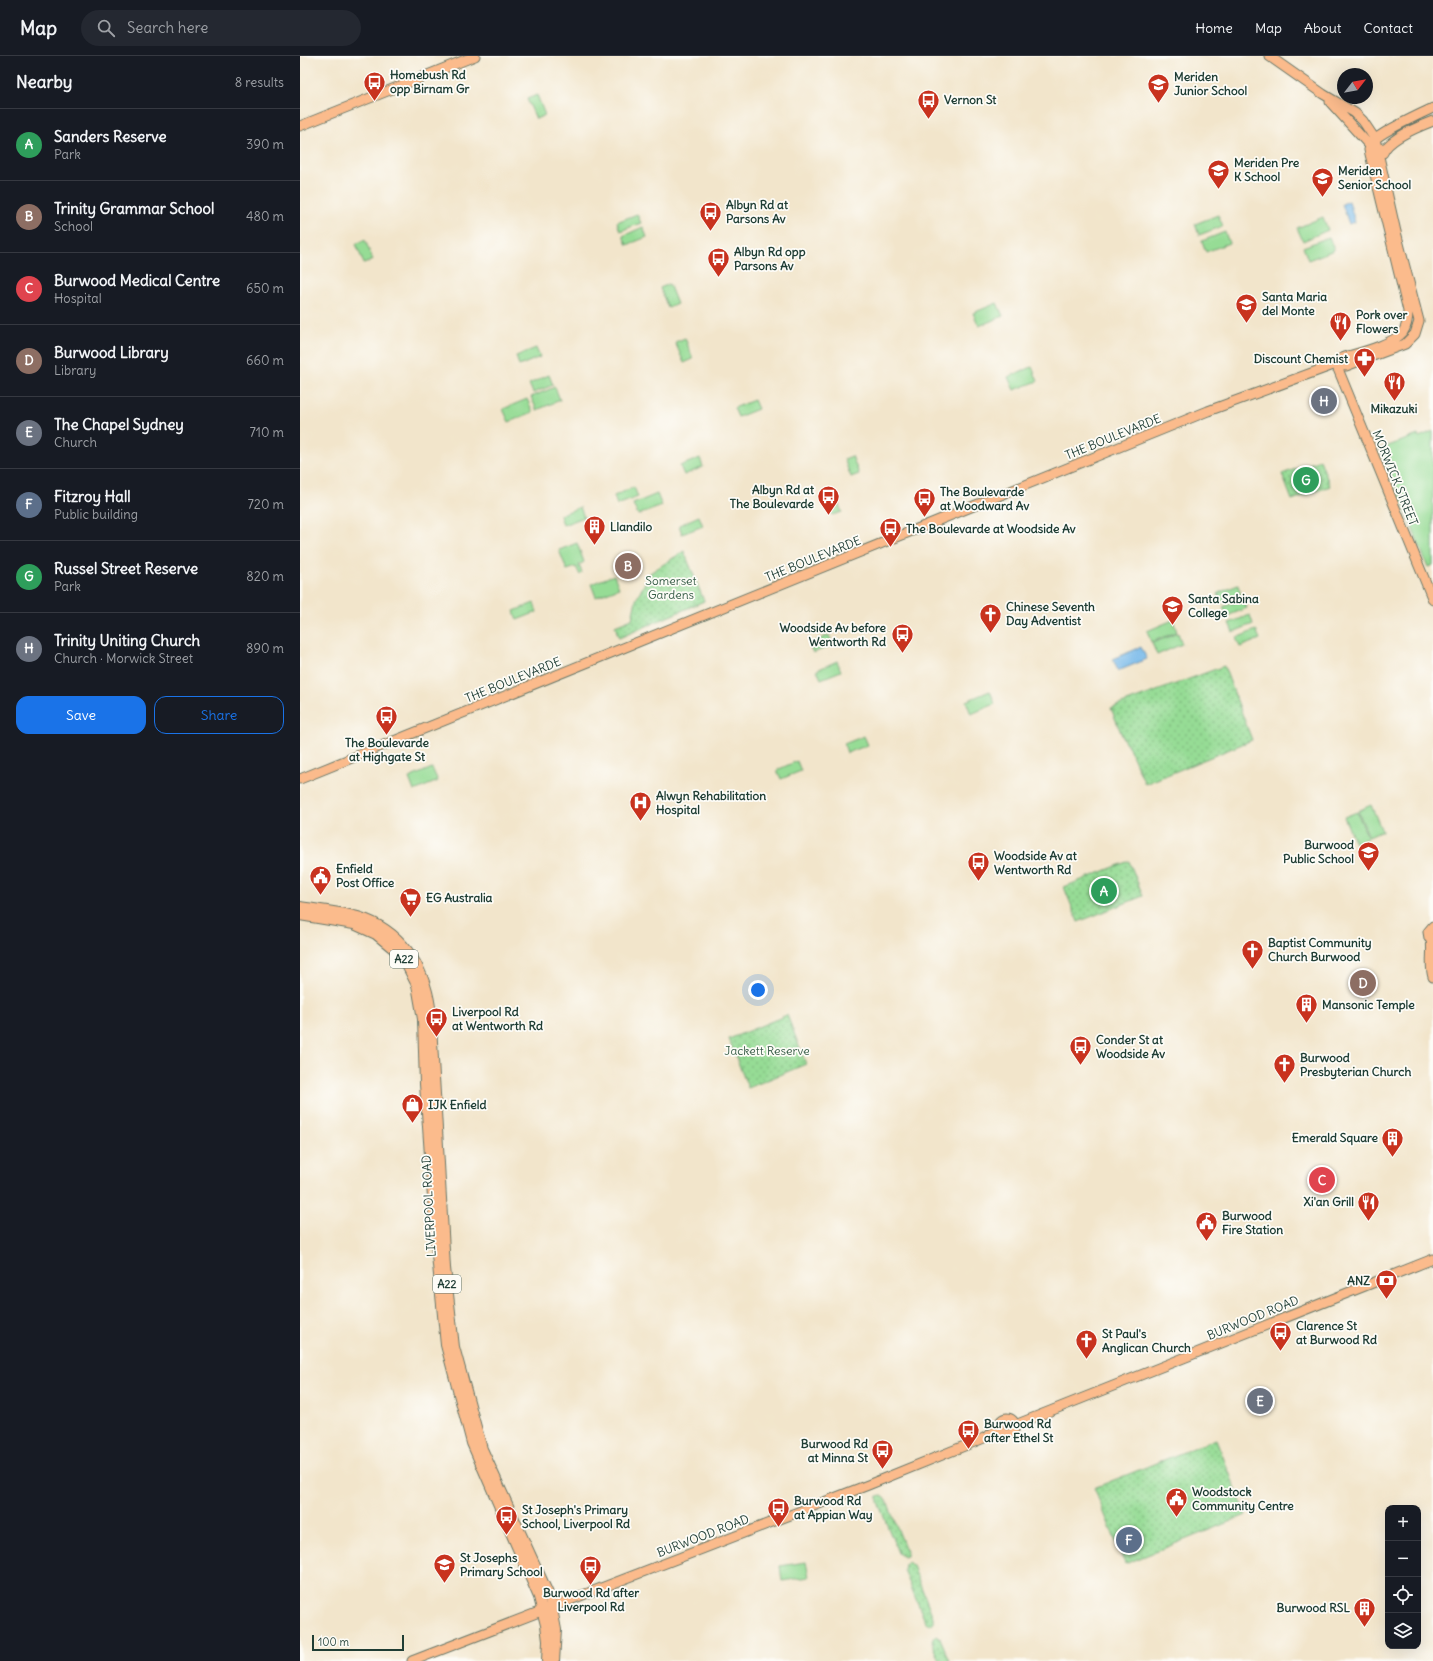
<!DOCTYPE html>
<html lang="en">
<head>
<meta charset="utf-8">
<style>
  body { margin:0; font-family:Delius,sans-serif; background:#242831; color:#f1f3f6 }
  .controls { position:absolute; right:12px; bottom:12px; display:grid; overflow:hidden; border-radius:8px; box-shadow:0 4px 16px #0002 }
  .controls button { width:36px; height:36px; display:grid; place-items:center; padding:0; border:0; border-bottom:1px solid #363941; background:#171b24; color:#f1f3f6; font:20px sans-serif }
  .compass { position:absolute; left:1037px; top:12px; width:36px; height:36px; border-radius:50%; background:#171b24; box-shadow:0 4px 16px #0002; rotate:59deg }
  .scale { position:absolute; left:12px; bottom:10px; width:92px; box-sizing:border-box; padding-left:4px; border:2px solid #1f3d34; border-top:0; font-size:11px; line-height:14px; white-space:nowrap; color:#1f3d34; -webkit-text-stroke:3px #fdfcf7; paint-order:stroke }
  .you { position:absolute; left:458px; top:934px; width:14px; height:14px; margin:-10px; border:3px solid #fff; border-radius:50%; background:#1a73e8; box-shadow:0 0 0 6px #1a73e833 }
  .badge { display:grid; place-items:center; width:26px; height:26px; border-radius:50%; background:#1a73e8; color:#fff; font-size:13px; font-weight:700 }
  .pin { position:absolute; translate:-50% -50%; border:2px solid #fff; box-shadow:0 1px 4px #0006 }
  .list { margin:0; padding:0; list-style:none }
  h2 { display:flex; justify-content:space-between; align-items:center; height:52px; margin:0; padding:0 16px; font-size:17px }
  h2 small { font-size:13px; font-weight:400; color:#9ea1a6 }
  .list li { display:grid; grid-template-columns:26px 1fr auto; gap:12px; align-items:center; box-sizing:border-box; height:72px; padding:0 16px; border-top:1px solid #363941 }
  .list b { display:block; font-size:15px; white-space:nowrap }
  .list p { margin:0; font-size:13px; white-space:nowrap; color:#9ea1a6 }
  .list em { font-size:13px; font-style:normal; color:#9ea1a6 }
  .actions { display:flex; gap:8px; padding:12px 16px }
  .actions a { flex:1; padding:9px 0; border:1px solid #1a73e8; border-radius:12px; text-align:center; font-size:14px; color:#1a73e8 }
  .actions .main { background:#1a73e8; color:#fff }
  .icon { flex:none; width:22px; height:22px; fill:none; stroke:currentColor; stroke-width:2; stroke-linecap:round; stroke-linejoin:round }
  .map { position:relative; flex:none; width:1133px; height:1605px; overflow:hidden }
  header { display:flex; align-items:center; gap:24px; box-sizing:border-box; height:56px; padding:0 20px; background:#171b24; border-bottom:1px solid #363941 }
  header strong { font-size:19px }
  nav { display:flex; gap:22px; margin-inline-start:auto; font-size:14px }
  .search { width:280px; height:36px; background:#242831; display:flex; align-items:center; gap:10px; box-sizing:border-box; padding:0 14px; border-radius:22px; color:#9ea1a6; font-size:15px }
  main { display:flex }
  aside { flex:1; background:#171b24 }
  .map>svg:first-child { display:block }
</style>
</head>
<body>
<header>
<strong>Map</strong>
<div class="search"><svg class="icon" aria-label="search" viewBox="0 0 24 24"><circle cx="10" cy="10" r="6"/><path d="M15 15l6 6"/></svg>Search here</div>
<nav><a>Home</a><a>Map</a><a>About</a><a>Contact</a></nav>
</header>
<main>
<aside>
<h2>Nearby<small>8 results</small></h2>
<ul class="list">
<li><span class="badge" style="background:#2e9e5b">A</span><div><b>Sanders Reserve</b><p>Park</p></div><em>390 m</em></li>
<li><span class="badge" style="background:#8d6e63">B</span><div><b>Trinity Grammar School</b><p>School</p></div><em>480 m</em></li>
<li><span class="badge" style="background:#e0444e">C</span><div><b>Burwood Medical Centre</b><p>Hospital</p></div><em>650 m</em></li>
<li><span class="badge" style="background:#8d6e63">D</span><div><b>Burwood Library</b><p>Library</p></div><em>660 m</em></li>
<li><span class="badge" style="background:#6b7280">E</span><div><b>The Chapel Sydney</b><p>Church</p></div><em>710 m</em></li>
<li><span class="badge" style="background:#5c6f8a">F</span><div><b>Fitzroy Hall</b><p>Public building</p></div><em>720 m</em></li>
<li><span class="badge" style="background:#2e9e5b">G</span><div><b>Russel Street Reserve</b><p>Park</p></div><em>820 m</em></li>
<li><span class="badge" style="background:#6b7280">H</span><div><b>Trinity Uniting Church</b><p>Church · Morwick Street</p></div><em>890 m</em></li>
</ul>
<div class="actions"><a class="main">Save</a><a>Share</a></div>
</aside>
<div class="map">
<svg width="1133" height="1605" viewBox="0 0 1133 1605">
  <defs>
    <pattern id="park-dots" width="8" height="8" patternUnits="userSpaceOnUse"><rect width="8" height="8" fill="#96dc95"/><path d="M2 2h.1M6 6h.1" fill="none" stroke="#7ab47a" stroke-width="1.8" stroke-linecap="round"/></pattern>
  </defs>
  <rect width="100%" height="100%" fill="#fdfcf7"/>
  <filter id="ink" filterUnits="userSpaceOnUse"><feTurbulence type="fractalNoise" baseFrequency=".025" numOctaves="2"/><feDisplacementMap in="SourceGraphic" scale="8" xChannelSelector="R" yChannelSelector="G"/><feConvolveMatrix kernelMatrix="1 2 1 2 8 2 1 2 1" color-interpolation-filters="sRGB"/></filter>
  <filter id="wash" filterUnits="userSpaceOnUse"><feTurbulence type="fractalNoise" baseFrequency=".012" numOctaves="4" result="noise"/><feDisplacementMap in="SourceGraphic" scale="16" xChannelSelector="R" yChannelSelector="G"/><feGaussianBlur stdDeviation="0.9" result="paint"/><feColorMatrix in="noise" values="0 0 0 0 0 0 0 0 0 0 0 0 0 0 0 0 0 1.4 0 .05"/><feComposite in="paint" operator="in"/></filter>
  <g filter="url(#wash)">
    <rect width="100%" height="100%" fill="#f2e5cb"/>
    <path fill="#96dc95" stroke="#5a8c64" d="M 237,39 L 245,59 L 236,63 L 227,43 Z
      M 337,158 L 341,167 L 320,175 L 317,166 Z
      M 918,159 L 923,170 L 899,179 L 895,168 Z
      M 1023,161 L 1028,174 L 1003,185 L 997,172 Z
      M 343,171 L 347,181 L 327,189 L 323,180 Z
      M 925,176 L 929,187 L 906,196 L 902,185 Z
      M 1029,181 L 1034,194 L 1008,204 L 1003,191 Z
      M 65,184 L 73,204 L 64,208 L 56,188 Z
      M 369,228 L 377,248 L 368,252 L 360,232 Z
      M 697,247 L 703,260 L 679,270 L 673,257 Z
      M 385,282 L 393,303 L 384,307 L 375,286 Z
      M 236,292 L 240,301 L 219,310 L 216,300 Z
      M 732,311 L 738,325 L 714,334 L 708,321 Z
      M 249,319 L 253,329 L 233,337 L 229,328 Z
      M 255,331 L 260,344 L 237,354 L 231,341 Z
      M 227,343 L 233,356 L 209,366 L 203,353 Z
      M 454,344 L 458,353 L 438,361 L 434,352 Z
      M 1133,375 L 1133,509 L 1128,511 L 1080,393 L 1118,379 L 1119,381 Z
      M 552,400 L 559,418 L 551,421 L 544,403 Z
      M 400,402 L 403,411 L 384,419 L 380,410 Z
      M 334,431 L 338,441 L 317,449 L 314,440 Z
      M 533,435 L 542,456 L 532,459 L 524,439 Z
      M 357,438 L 362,450 L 338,459 L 333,448 Z
      M 280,451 L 284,461 L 263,469 L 260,459 Z
      M 399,460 L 403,470 L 382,478 L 379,469 Z
      M 277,487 L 284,506 L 279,509 L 282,517 L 280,519 L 276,511 L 267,514 L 259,494 Z
      M 314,519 L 319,532 L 296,541 L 291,528 Z
      M 938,529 L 941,539 L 921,547 L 918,537 Z
      M 943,543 L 947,552 L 927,560 L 923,551 Z
      M 234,547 L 237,556 L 217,564 L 214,555 Z
      M 950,559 L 953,568 L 933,576 L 929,567 Z
      M 873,564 L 877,576 L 851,586 L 847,575 Z
      M 956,574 L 960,583 L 940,591 L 936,582 Z
      M 878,577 L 882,588 L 857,599 L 852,587 Z
      M 529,579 L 533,589 L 513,597 L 509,588 Z
      M 537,605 L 541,615 L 521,623 L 517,614 Z
      M 690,635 L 695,648 L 671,658 L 666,645 Z
      M 564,680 L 568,689 L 547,697 L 544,688 Z
      M 497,705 L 501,715 L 481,723 L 477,714 Z
      M 132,712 L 138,725 L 114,735 L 109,722 Z
      M 1071,749 L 1082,775 L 1069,781 L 1058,755 Z
      M 1057,756 L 1068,782 L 1055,787 L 1044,761 Z
      M 506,1506 L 509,1521 L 482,1525 L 480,1510 Z"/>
    <path fill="url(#park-dots)" stroke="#5a8c64" d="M 1020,404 L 1030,430 L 992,444 L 982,418 Z
      M 384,495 L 404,545 L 319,582 L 315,570 L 332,563 L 336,544 L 350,517 Z
      M 924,610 L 952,684 L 845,728 L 827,687 L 825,687 L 811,652 Z
      M 829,805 L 843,840 L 778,866 L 764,831 Z
      M 487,959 L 506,1008 L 448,1032 L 429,983 Z
      M 916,1383 L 946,1459 L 825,1508 L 794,1432 Z
      M 581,1439 L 586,1443 L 606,1494 L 606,1500 L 603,1501 L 598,1497 L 578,1446 L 578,1440 Z
      M 608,1506 L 613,1510 L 633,1561 L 633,1567 L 630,1569 L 625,1565 L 604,1514 L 605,1508 Z
      M 636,1579 L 640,1582 L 650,1605 L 640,1605 L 632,1585 L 634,1581 Z"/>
    <path fill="#73b7e9" stroke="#497a8e" d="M 1049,145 L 1055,166 L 1049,168 L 1042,148 Z
      M 841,591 L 847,603 L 818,615 L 813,603 Z"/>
  </g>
  <g filter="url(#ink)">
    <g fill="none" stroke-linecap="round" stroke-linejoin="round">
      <defs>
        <path id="major" d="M 1030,46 L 1070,90 L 1078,93 L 1084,92
          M 0,70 L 175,0
          M 1083,97 C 1088,83 1120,70 1133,65
          M 1036,308 L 1042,302 C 1058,297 1092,289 1103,276 C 1107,270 1108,263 1108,255 L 1069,94 C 1070,91 1070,88 1072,86 C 1081,76 1120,58 1133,52
          M 1036,308 L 1133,544
          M 0,723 L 908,355 L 1036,308 L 1046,310 L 1105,288 L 1115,278 L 1119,265 L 1096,176 L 1075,83 L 1063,65 L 1055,57 L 1023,38 L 969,0
          M 1133,870 L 1128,876 L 1129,882 L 1133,885
          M 1131,884 C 1133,896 1129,909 1133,921
          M699 1370a8 8 0 1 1 16 0a8 8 0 1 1-16 0Z
          M 715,1369 L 1133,1203
          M 112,1605 L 568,1429 L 684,1382 L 699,1373"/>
        <path id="highway" d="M 0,851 C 19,854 39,856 58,861 C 100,873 124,910 130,951 L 145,1212 L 154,1291 L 182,1393 L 250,1542 L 256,1574 L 254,1605
          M 0,859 L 54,868 L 76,878 L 99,897 L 107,909 L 117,929 L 123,963 L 125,1028 L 137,1199 L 146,1289 L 172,1387 L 239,1541 L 246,1569 L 248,1585 L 247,1605"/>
      </defs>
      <use href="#major" stroke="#697869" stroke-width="11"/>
      <use href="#highway" stroke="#697869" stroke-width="12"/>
      <use href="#major" stroke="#fbbb8c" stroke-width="9"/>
      <use href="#highway" stroke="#fbbb8c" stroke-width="10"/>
    </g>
  </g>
  <defs>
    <symbol id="bus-pin" viewBox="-11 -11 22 30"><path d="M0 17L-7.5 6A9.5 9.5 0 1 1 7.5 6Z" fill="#c8321e" stroke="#fdfcf7"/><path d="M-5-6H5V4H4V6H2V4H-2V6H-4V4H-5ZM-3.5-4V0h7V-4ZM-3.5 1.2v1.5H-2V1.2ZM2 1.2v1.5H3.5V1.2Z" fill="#fff"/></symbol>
    <symbol id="school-pin" viewBox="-11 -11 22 30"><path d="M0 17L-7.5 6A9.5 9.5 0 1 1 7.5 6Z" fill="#c8321e" stroke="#fdfcf7"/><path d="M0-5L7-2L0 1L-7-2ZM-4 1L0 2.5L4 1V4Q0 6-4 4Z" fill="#fff"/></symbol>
    <symbol id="restaurant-pin" viewBox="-11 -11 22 30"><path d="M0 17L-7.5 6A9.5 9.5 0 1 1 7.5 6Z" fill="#c8321e" stroke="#fdfcf7"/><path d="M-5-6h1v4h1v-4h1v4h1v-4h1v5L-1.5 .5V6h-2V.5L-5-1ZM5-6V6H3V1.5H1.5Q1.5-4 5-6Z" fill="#fff"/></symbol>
    <symbol id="pharmacy-pin" viewBox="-11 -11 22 30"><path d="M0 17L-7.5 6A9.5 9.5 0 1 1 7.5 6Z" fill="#c8321e" stroke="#fdfcf7"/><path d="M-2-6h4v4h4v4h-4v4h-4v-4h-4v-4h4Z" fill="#fff"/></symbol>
    <symbol id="building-pin" viewBox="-11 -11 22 30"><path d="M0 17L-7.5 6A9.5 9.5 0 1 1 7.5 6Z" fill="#c8321e" stroke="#fdfcf7"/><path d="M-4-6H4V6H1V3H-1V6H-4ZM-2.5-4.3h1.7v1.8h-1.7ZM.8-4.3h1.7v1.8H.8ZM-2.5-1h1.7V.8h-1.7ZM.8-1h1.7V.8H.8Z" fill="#fff"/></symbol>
    <symbol id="church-pin" viewBox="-11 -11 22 30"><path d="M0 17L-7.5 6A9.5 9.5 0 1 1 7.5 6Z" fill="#c8321e" stroke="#fdfcf7"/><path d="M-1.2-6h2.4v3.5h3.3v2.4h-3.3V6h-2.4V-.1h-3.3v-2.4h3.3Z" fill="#fff"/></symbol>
    <symbol id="hospital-pin" viewBox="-11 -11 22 30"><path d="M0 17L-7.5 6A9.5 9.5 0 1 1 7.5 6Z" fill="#c8321e" stroke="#fdfcf7"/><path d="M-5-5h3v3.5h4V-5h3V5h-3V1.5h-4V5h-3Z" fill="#fff"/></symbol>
    <symbol id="civic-pin" viewBox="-11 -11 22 30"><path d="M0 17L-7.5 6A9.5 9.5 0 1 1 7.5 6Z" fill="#c8321e" stroke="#fdfcf7"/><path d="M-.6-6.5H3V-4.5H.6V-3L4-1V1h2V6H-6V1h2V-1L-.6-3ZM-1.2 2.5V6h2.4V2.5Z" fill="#fff"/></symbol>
    <symbol id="supermarket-pin" viewBox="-11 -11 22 30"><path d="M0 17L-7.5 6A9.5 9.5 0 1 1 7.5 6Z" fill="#c8321e" stroke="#fdfcf7"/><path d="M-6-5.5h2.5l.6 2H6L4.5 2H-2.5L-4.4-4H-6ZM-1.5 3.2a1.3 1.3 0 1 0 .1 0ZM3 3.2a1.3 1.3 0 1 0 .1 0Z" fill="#fff"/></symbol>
    <symbol id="shop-pin" viewBox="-11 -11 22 30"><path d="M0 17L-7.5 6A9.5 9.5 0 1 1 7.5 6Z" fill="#c8321e" stroke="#fdfcf7"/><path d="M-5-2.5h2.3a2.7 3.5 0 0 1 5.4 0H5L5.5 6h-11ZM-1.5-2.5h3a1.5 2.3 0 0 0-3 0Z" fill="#fff"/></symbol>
    <symbol id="bank-pin" viewBox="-11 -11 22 30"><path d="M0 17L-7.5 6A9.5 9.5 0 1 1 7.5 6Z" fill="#c8321e" stroke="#fdfcf7"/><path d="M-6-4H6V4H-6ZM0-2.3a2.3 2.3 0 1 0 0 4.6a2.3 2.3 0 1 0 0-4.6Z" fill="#fff"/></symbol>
  </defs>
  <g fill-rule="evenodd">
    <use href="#bus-pin" x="62" y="14" width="25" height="34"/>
    <use href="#school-pin" x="846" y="16" width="25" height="34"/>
    <use href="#bus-pin" x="616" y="32" width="25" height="34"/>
    <use href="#school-pin" x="906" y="102" width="25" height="34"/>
    <use href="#school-pin" x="1010" y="110" width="25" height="34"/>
    <use href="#bus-pin" x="398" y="144" width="25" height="34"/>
    <use href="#bus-pin" x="406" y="190" width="25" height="34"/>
    <use href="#school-pin" x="934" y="236" width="25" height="34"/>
    <use href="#restaurant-pin" x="1028" y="254" width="25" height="34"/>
    <use href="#pharmacy-pin" x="1052" y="290" width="25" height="34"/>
    <use href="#restaurant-pin" x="1082" y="314" width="25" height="34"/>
    <use href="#bus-pin" x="516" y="428" width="25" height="34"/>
    <use href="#bus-pin" x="612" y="430" width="25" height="34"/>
    <use href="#building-pin" x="282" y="458" width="25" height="34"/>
    <use href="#bus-pin" x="578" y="460" width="25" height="34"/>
    <use href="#school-pin" x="860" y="538" width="25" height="34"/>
    <use href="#church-pin" x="678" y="546" width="25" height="34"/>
    <use href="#bus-pin" x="590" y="566" width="25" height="34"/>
    <use href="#bus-pin" x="74" y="648" width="25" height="34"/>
    <use href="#hospital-pin" x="328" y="734" width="25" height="34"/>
    <use href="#school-pin" x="1056" y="784" width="25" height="34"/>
    <use href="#bus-pin" x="666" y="794" width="25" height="34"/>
    <use href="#civic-pin" x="8" y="808" width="25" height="34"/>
    <use href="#supermarket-pin" x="98" y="830" width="25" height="34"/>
    <use href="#church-pin" x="940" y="882" width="25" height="34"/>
    <use href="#building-pin" x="994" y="936" width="25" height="34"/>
    <use href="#bus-pin" x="124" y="950" width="25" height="34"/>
    <use href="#bus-pin" x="768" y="978" width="25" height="34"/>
    <use href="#church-pin" x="972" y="996" width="25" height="34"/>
    <use href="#shop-pin" x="100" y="1036" width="25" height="34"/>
    <use href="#building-pin" x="1080" y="1070" width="25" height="34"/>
    <use href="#restaurant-pin" x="1056" y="1134" width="25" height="34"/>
    <use href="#civic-pin" x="894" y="1154" width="25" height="34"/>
    <use href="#bank-pin" x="1074" y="1212" width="25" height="34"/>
    <use href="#bus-pin" x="968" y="1264" width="25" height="34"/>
    <use href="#church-pin" x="774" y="1272" width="25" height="34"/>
    <use href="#bus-pin" x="656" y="1362" width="25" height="34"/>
    <use href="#bus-pin" x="570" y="1382" width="25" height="34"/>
    <use href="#civic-pin" x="864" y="1430" width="25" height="34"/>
    <use href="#bus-pin" x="466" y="1440" width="25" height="34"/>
    <use href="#bus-pin" x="194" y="1448" width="25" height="34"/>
    <use href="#school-pin" x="132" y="1496" width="25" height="34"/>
    <use href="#bus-pin" x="278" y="1498" width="25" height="34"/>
    <use href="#building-pin" x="1052" y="1540" width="25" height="34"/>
  </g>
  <g text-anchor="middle" stroke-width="3.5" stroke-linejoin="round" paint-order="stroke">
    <g fill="#fdfcf7" stroke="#62766e" stroke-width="1">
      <rect x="90" y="894" width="28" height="18" rx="3"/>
      <rect x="133" y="1219" width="28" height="18" rx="3"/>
    </g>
    <g font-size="11" font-weight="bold" fill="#1f3d34">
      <text x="104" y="907">A22</text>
      <text x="147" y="1232">A22</text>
    </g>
    <g font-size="12" font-weight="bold" fill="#1f3d34" stroke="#fdfcf7" text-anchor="start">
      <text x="90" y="23">Homebush Rd<tspan x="90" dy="14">opp Birnam Gr</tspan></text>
      <text x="874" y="25">Meriden<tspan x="874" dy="14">Junior School</tspan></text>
      <text x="644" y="48">Vernon St</text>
      <text x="934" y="111">Meriden Pre<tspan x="934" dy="14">K School</tspan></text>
      <text x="1038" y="119">Meriden<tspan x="1038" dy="14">Senior School</tspan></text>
      <text x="426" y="153">Albyn Rd at<tspan x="426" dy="14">Parsons Av</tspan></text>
      <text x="434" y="200">Albyn Rd opp<tspan x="434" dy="14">Parsons Av</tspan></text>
      <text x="962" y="245">Santa Maria<tspan x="962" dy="14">del Monte</tspan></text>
      <text x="1056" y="263">Pork over<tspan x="1056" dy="14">Flowers</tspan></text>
      <text x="1048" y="307" text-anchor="end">Discount Chemist</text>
      <text x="1094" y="357" text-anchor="middle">Mikazuki</text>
      <text x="514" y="438" text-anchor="end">Albyn Rd at<tspan x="514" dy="14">The Boulevarde</tspan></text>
      <text x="640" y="440">The Boulevarde<tspan x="640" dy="14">at Woodward Av</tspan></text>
      <text x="310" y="475">Llandilo</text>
      <text x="606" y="477">The Boulevarde at Woodside Av</text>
      <text x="888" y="547">Santa Sabina<tspan x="888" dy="14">College</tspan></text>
      <text x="706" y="555">Chinese Seventh<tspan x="706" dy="14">Day Adventist</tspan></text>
      <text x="586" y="576" text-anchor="end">Woodside Av before<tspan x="586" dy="14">Wentworth Rd</tspan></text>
      <text x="87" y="691" text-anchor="middle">The Boulevarde<tspan x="87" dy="14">at Highgate St</tspan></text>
      <text x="356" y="744">Alwyn Rehabilitation<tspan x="356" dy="14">Hospital</tspan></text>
      <text x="1054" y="793" text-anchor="end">Burwood<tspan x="1054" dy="14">Public School</tspan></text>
      <text x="694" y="804">Woodside Av at<tspan x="694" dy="14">Wentworth Rd</tspan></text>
      <text x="36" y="817">Enfield<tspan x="36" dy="14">Post Office</tspan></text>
      <text x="126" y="846">EG Australia</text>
      <text x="968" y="891">Baptist Community<tspan x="968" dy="14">Church Burwood</tspan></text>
      <text x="1022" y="953">Mansonic Temple</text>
      <text x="152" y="960">Liverpool Rd<tspan x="152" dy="14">at Wentworth Rd</tspan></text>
      <text x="796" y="988">Conder St at<tspan x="796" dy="14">Woodside Av</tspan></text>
      <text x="1000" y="1006">Burwood<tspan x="1000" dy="14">Presbyterian Church</tspan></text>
      <text x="128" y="1053">IJK Enfield</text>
      <text x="1078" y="1086" text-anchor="end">Emerald Square</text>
      <text x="1054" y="1150" text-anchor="end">Xi'an Grill</text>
      <text x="922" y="1164">Burwood<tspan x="922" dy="14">Fire Station</tspan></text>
      <text x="1070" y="1229" text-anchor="end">ANZ</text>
      <text x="996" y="1274">Clarence St<tspan x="996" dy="14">at Burwood Rd</tspan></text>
      <text x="802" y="1282">St Paul's<tspan x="802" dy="14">Anglican Church</tspan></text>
      <text x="684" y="1372">Burwood Rd<tspan x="684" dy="14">after Ethel St</tspan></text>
      <text x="568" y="1392" text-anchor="end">Burwood Rd<tspan x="568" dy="14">at Minna St</tspan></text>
      <text x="892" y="1440">Woodstock<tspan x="892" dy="14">Community Centre</tspan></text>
      <text x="494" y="1449">Burwood Rd<tspan x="494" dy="14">at Appian Way</tspan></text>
      <text x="222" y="1458">St Joseph's Primary<tspan x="222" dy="14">School, Liverpool Rd</tspan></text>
      <text x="160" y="1506">St Josephs<tspan x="160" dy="14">Primary School</tspan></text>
      <text x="291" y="1541" text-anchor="middle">Burwood Rd after<tspan x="291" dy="14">Liverpool Rd</tspan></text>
      <text x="1050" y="1556" text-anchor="end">Burwood RSL</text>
    </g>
    <g font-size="12" fill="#1f3d34" stroke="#fdfcf7">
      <text transform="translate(813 381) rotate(-22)" y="4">THE BOULEVARDE</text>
      <text transform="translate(1095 422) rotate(68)" y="4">MORWICK STREET</text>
      <text transform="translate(513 503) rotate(-22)" y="4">THE BOULEVARDE</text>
      <text transform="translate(213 624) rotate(-22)" y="4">THE BOULEVARDE</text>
      <text transform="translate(129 1150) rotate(-93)" y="4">LIVERPOOL ROAD</text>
      <text transform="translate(953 1262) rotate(-22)" y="4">BURWOOD ROAD</text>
      <text transform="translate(403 1480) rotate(-21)" y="4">BURWOOD ROAD</text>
    </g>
    <g font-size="12" fill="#375d47" stroke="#fdfcf7">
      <text x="371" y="529">Somerset<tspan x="371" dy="14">Gardens</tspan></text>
      <text x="467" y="999">Jackett Reserve</text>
    </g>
  </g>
</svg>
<div class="controls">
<button>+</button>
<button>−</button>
<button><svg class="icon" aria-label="locate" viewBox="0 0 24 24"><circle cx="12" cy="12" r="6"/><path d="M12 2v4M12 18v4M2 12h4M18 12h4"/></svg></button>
<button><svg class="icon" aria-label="layers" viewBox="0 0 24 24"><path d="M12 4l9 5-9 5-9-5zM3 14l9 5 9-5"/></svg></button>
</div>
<svg class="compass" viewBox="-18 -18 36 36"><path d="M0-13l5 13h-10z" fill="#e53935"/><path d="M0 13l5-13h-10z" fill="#9ea1a6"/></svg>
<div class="scale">100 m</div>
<div class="you"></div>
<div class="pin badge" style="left:804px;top:835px;background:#2e9e5b">A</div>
<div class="pin badge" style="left:328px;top:510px;background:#8d6e63">B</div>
<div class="pin badge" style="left:1022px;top:1124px;background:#e0444e">C</div>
<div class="pin badge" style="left:1063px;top:927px;background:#8d6e63">D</div>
<div class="pin badge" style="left:960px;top:1345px;background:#6b7280">E</div>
<div class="pin badge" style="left:829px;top:1484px;background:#5c6f8a">F</div>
<div class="pin badge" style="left:1006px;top:424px;background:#2e9e5b">G</div>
<div class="pin badge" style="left:1024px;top:345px;background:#6b7280">H</div>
</div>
</main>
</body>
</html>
